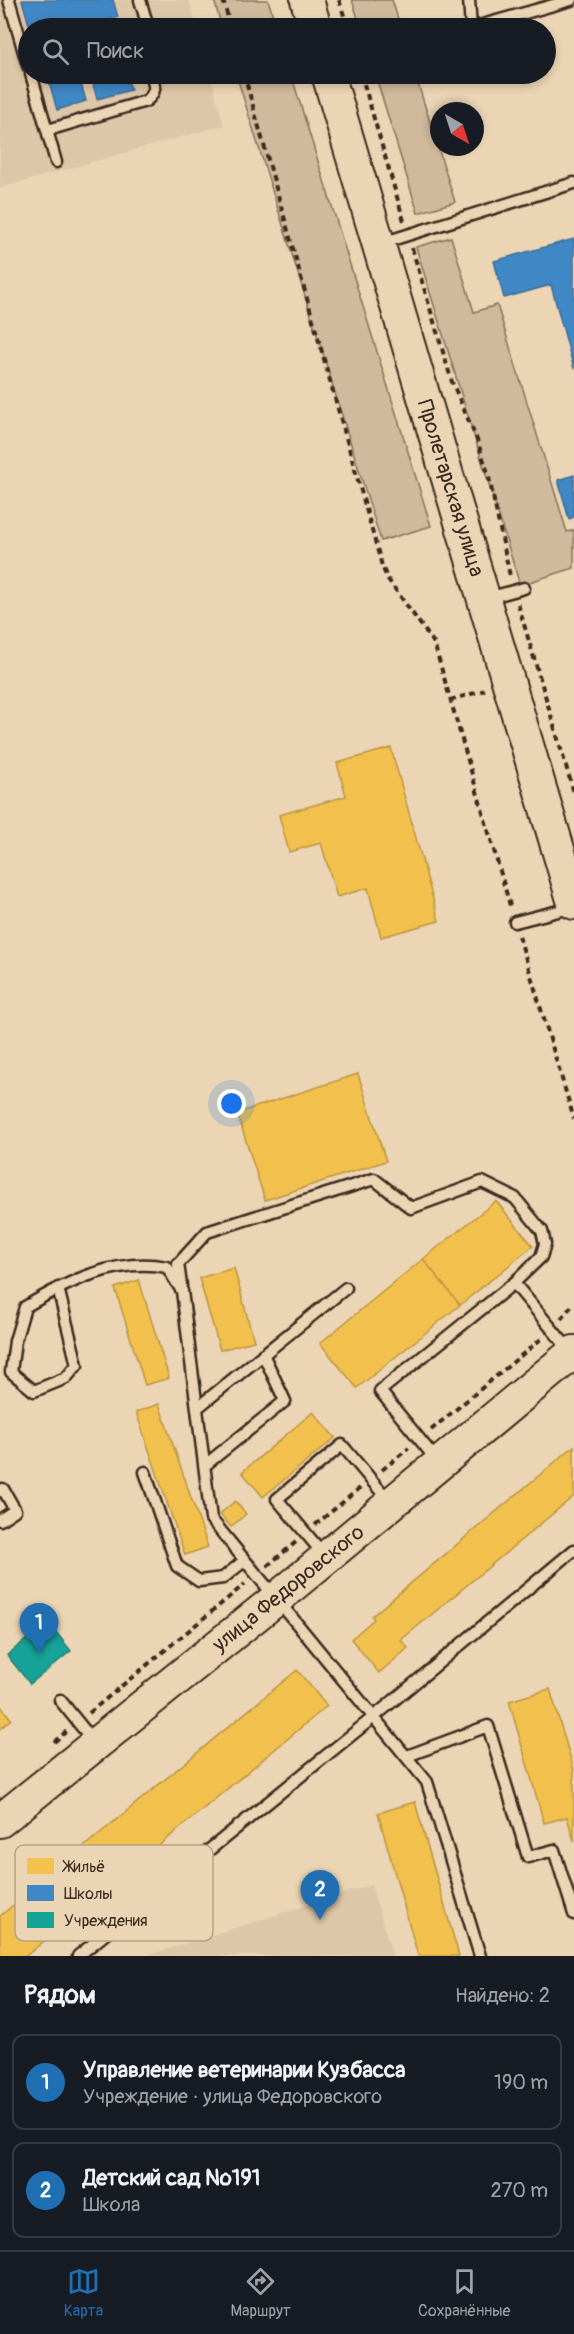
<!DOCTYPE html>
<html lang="ru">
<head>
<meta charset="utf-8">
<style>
  body { margin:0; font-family:Pangolin,sans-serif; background:#20242c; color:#f1f3f6 }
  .compass { position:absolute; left:430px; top:102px; width:54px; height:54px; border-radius:50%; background:#171b24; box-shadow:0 3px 9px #0003; rotate:141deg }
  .you { position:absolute; left:232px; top:1104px; width:21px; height:21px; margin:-15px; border:4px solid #fff; border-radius:50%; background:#1a73e8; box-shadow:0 0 0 9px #1a73e833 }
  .badge { display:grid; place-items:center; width:39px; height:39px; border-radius:50%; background:#1f6fb2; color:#fff; font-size:20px; font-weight:700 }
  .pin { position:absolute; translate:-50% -50px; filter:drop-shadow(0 2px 3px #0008) }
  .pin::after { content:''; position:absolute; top:32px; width:21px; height:18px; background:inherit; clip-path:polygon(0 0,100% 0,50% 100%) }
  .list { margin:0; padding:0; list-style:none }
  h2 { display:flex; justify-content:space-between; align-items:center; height:78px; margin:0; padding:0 24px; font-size:26px }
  h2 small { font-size:20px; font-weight:400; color:#9ea1a6 }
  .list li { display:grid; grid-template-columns:39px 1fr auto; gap:18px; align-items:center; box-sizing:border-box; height:96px; margin:0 12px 12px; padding:0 12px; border:2px solid #363941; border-radius:12px }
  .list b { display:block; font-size:22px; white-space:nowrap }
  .list p { margin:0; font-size:20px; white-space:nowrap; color:#9ea1a6 }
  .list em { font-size:20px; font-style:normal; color:#9ea1a6 }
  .icon { flex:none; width:33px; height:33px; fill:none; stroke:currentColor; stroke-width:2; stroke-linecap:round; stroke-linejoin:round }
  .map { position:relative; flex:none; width:574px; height:1956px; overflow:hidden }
  .search { position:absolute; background:#171b24; box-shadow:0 3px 9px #0003; left:18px; right:18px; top:18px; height:66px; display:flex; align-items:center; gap:15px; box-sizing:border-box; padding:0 21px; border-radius:33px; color:#9ea1a6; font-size:22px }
  .sheet { height:294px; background:#171b24 }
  nav { display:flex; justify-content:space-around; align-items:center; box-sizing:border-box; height:84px; border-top:2px solid #363941; background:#171b24; font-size:16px; color:#9ea1a6 }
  nav a { display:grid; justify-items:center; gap:3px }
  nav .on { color:#1f6fb2 }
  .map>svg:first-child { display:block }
</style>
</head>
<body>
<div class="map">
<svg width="574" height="1956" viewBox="0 0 574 1956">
  <rect width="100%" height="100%" fill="#ecd5b5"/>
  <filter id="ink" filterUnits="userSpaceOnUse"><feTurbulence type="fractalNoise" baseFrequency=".0167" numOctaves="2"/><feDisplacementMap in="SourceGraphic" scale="12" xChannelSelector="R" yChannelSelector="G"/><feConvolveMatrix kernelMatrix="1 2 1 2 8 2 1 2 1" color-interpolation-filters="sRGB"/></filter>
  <g filter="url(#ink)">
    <path fill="#ddc7a8" d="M 0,0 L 189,0 L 197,28 L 28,28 L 28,74 L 210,74 L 224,125 L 0,188 Z
      M 371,1885 L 393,1956 L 146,1956 Z"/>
    <path fill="#d0b99c" stroke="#86725d" stroke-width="1.5" d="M 214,0 L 268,0 L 277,28 L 222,28 Z
      M 352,0 L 392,0 L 401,28 L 361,28 Z
      M 236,74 L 291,74 L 431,526 L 381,541 Z
      M 375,74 L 415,74 L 455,202 L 418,213 Z
      M 451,237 L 474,312 L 497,305 L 567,532 L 574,530 L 574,568 L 520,585 L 416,247 Z"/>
    <path fill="#f2c14e" stroke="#bb9440" stroke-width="1.5" d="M 391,748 L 439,921 L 381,937 L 368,888 L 337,897 L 321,843 L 289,852 L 279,815 L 346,796 L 337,763 Z
      M 358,1074 L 386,1161 L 265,1200 L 237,1113 Z
      M 496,1201 L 533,1246 L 460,1305 L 423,1259 Z
      M 423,1259 L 460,1305 L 357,1388 L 320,1343 Z
      M 234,1268 L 254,1341 L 220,1350 L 199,1278 Z
      M 139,1280 L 169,1378 L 145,1385 L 115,1288 Z
      M 159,1404 L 208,1547 L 185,1555 L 136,1412 Z
      M 313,1412 L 335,1438 L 263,1497 L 242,1472 Z
      M 574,1446 L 574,1496 L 401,1640 L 408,1648 L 379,1673 L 351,1639 L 374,1619 L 372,1616 Z
      M 235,1501 L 246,1514 L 231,1527 L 220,1514 Z
      M 297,1670 L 327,1706 L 26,1956 L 0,1956 L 0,1916 Z
      M 550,1689 L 574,1770 L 574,1841 L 567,1817 L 544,1823 L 509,1701 Z
      M 0,1705 L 11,1719 L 0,1729 Z
      M 415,1802 L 459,1956 L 418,1956 L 378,1813 Z"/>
    <path fill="#3f88c5" stroke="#3e6c93" stroke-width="1.5" d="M 22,0 L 113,0 L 118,17 L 100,23 L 101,28 L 112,25 L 113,28 L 30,28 Z
      M 47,74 L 126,74 L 131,90 L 97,99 L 91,77 L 80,80 L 86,101 L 57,110 Z
      M 574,239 L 574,369 L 551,285 L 504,298 L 494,261 Z
      M 574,475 L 574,517 L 569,519 L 558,480 Z"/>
    <path fill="#17a398" stroke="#227f73" stroke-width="1.5" d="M 48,1622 L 71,1651 L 30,1684 L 7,1655 Z"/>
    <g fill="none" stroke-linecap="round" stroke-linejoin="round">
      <defs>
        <path id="lane" d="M 9,0 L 28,66
          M 140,0 L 146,20 L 144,28
          M 469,0 L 471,28
          M 472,28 L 571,0
          M 31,74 L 56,162
          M 48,130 L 146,101 C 157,92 155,86 151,74
          M 382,243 L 574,183
          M 488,598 L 524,588
          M 515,922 L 574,907
          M 514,1283 L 570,1351
          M 181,1285 L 178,1264 L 207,1232 L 374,1179 L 411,1208 L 482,1182 L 515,1198 L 542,1231 L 545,1244 L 541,1257 L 514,1283 L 380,1391 L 439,1463
          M 58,1288 L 77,1365 L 66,1378 L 34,1391 L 11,1372 L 15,1341 L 25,1307 C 67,1282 116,1257 167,1267 L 182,1291 L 211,1519 L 427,1782 L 480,1956
          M 197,1408 L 346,1288
          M 204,1466 L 285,1401 L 263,1354
          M 145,1472 L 177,1566 L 199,1581 L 223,1578 L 244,1561
          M 0,1491 L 3,1489 L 15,1510 L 0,1520
          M 325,1556 L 277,1499 L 342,1445 L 389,1501
          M 60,1700 L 94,1742
          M 407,1756 L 488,1726 L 528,1857 L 554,1850 L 574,1914
          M 78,1956 L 375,1716 L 574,1550"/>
        <path id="secondary" d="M 307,0 L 315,28
          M 328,74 L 574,903
          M 0,1821 L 275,1600 L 574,1352"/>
      </defs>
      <use href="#lane" stroke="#3b2a1e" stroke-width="15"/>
      <use href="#secondary" stroke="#3b2a1e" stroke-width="36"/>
      <path stroke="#3b2a1e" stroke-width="4" stroke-dasharray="6 4.5" stroke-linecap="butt" d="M 223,0 L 231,28
        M 339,0 L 348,28
        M 244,74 L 382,566 L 387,578 L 434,643 L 511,909
        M 361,74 L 404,221
        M 412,248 L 452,382 L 477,440 L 488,473 L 510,576
        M 518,604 L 574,793
        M 450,700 L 485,690
        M 519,936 L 574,1119
        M 561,1319 L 574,1303
        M 431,1430 L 541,1339
        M 382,1470 L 409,1448
        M 315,1525 L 360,1488
        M 267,1566 L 296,1542
        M 89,1713 L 245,1584
        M 54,1742 L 67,1731"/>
      <use href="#lane" stroke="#ecd5b5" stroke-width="10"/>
      <use href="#secondary" stroke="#ecd5b5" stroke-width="32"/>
    </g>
  </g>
  <g text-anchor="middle" stroke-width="6" stroke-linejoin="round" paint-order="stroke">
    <g font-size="21" fill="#3b2a1e" stroke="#ecd5b5">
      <text transform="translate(451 488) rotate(73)" y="7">Пролетарская улица</text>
      <text transform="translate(288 1588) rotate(-39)" y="7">улица Федоровского</text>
    </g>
  </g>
  <rect x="15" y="1845" width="198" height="96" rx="9" fill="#ecd5b5" stroke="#b7a288" stroke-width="1.5"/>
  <rect x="27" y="1858" width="27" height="16" fill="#f2c14e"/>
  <rect x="27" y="1885" width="27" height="16" fill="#3f88c5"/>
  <rect x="27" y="1912" width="27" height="16" fill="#17a398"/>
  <g font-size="16" fill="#3b2a1e">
    <text x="64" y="1872">Жильё</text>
    <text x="64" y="1899">Школы</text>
    <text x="64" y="1926">Учреждения</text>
  </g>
</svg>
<svg class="compass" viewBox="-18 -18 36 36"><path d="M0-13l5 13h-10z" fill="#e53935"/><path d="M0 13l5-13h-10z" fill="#9ea1a6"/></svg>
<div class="you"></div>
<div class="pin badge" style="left:39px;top:1653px">1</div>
<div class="pin badge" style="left:320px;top:1920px">2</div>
<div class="search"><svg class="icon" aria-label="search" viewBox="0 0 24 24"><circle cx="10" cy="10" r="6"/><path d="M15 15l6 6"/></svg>Поиск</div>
</div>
<section class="sheet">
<h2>Рядом<small>Найдено: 2</small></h2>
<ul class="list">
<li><span class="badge">1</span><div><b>Управление ветеринарии Кузбасса</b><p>Учреждение · улица Федоровского</p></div><em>190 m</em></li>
<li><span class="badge">2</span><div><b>Детский сад №191</b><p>Школа</p></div><em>270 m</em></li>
</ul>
</section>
<nav>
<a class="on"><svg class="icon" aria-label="map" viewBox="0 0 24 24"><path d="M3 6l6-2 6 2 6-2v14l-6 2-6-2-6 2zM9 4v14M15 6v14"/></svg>Карта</a>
<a><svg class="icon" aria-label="directions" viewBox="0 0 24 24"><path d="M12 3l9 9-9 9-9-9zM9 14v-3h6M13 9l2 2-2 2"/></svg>Маршрут</a>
<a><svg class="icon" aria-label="saved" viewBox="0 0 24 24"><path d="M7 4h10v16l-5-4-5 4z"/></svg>Сохранённые</a>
</nav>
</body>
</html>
